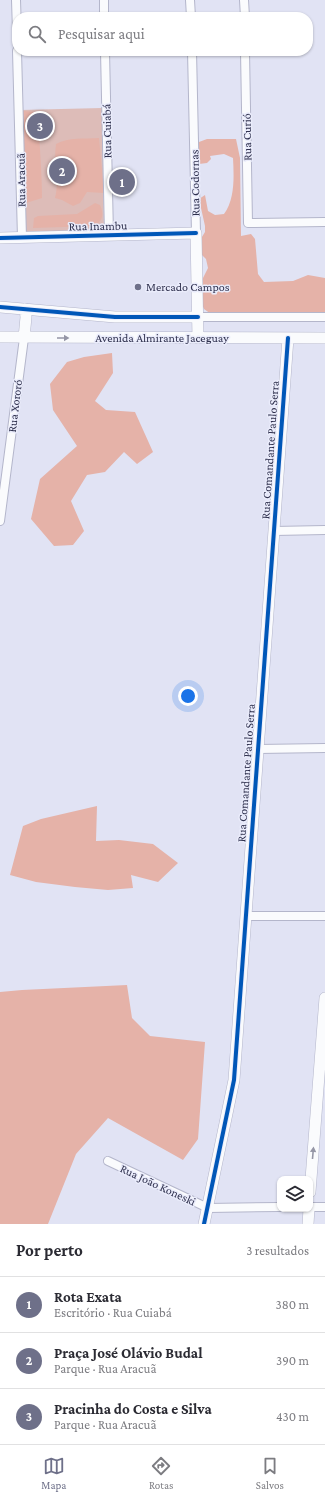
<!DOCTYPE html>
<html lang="pt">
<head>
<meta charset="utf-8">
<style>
  body { margin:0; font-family:"Crimson Pro",serif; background:#f7f7f7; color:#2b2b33 }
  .controls { position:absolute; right:12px; bottom:12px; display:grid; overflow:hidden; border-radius:8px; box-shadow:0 1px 3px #0004 }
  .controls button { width:36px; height:36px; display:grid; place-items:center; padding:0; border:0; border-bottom:1px solid #e1e1e2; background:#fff; color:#2b2b33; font:20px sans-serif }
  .you { position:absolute; left:188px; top:696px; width:14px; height:14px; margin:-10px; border:3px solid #fff; border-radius:50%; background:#1a73e8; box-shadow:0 0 0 6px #1a73e833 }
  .badge { display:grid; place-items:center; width:26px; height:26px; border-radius:50%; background:#6e7089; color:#fff; font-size:13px; font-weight:700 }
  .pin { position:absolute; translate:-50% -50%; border:2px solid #fff; box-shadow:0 1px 4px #0006 }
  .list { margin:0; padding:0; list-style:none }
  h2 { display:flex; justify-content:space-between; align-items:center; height:52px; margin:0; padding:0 16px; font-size:17px }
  h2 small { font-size:13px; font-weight:400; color:#7c7c81 }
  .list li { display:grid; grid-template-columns:26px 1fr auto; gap:12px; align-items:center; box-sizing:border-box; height:56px; padding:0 16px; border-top:1px solid #e1e1e2 }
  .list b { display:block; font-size:15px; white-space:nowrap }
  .list p { margin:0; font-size:13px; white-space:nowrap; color:#7c7c81 }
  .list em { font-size:13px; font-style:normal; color:#7c7c81 }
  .icon { flex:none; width:22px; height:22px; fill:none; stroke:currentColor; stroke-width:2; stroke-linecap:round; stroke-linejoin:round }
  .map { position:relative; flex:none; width:325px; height:1224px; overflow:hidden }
  .search { position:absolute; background:#fff; box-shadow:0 1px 3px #0004; left:12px; right:12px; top:12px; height:44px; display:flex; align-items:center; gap:10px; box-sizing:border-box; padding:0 14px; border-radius:16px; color:#7c7c81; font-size:15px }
  .sheet { height:220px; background:#fff }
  nav { display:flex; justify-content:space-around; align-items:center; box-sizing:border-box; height:56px; border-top:1px solid #e1e1e2; background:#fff; font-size:11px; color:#7c7c81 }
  nav a { display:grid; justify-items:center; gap:2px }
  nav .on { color:#6e7089 }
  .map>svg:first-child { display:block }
</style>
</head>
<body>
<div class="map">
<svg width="325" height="1224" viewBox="0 0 325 1224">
  <rect width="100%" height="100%" fill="#e1e3f4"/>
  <path fill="#ddbcb8" d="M 102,108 L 104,232 L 23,234 L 20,110 Z"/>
  <path fill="#e5b2a8" d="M 23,111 L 38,112 C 39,141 42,169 42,198 L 26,203 Z
    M 99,138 L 104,193 L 87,192 L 80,203 L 73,206 L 62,200 L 55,198 C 58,187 56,178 55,167 C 55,159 55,152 56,144 C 69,137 84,139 99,138 Z
    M 207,139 L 236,139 L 240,158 L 241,236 L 251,234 L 255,239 L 258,274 L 264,282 L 293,281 L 308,275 L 325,278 L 325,314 L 211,314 L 204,309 L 199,298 L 200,284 L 208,268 L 206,259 L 201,254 L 197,245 L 205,232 L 205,226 L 199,199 L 205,195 L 208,211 L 215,215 L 224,214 C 235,199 234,177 233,158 L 224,154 L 210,156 L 211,159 L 207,163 L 199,164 L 197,150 L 199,142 Z
    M 95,203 L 100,205 C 104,214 103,220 95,226 L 33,228 L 34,218 L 38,216 L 77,214 Z
    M 112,353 L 113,373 L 95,401 L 106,410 L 135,412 L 153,452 L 137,464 L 124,452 L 105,472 L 87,475 L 71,501 L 84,531 L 73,545 L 54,546 L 31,519 L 40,479 L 77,446 L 53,410 L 50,384 L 67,362 L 84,357 Z
    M 97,806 L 96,841 L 119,840 L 153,844 L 178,863 L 158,882 L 131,875 L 133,888 L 108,890 L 75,887 L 36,882 L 10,875 L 23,826 L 41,819 Z
    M 127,985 L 132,1018 L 150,1036 L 205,1042 L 198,1139 L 183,1160 L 108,1118 L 76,1154 L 48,1224 L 0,1224 L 0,992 L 22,990 Z"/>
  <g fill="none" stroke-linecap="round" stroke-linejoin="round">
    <defs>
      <path id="street" d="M 16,0 L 17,31
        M 104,0 L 104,17
        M 190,0 L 191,17
        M 244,0 L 245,17
        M 17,51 L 22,238
        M 105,51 L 109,235
        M 192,51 L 196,233
        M 245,51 L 248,223 L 325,222
        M 198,317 L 325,317
        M 0,521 L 24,338
        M 274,531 L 325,530
        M 258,749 L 325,748
        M 246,916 L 325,916
        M 108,1161 L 208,1208 L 280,1207
        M 310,1207 L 325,1207"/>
      <path id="secondary" d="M 0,238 L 196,233 L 198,338
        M 0,307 L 115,317 L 198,317
        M 0,337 L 325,338
        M 24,338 L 26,317 L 25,309
        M 310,1192 L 325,998
        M 204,1224 L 234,1080 L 288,338
        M 308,1224 L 309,1209"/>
    </defs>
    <use href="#street" stroke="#b4b6cb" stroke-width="10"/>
    <use href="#secondary" stroke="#b4b6cb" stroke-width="12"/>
    <use href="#street" stroke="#fafbfd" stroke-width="8"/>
    <use href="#secondary" stroke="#fafbfd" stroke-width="11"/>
    <defs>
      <path id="cycleway" d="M 0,238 L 196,233
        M 0,307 L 115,317 L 198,317
        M 204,1224 L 234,1080 L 288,338"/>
    </defs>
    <use href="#cycleway" stroke="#eaecfb" stroke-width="6"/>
    <use href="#cycleway" stroke="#0057b8" stroke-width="4"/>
  </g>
  <defs><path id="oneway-solid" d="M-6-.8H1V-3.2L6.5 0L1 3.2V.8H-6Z"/></defs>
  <g fill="#9596a6">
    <use href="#oneway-solid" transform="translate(63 338)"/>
    <use href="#oneway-solid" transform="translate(313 1153) rotate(-85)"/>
  </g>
  <circle fill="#6e7089" stroke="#eaecfb" stroke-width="1.5" cx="138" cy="287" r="4"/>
  <g text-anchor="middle" stroke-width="3" stroke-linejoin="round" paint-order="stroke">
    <g font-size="12" fill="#30324f" stroke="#eaecfb">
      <text transform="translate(107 131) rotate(-91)" y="4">Rua Cuiabá</text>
      <text transform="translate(247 137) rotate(-91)" y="4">Rua Curió</text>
      <text transform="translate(21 180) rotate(-91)" y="4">Rua Aracuã</text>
      <text transform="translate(195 183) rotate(-91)" y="4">Rua Codornas</text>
      <text transform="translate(98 226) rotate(-1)" y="4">Rua Inambu</text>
      <text x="162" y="342">Avenida Almirante Jaceguay</text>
      <text transform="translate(15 406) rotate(-83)" y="4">Rua Xororó</text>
      <text transform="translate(270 450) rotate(-86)" y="4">Rua Comandante Paulo Serra</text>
      <text transform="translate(246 773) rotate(-86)" y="4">Rua Comandante Paulo Serra</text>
      <text transform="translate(158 1185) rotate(25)" y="4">Rua João Koneski</text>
    </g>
    <g font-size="12" fill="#30324f" stroke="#eaecfb" text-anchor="start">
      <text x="146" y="291">Mercado Campos</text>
    </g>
  </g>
</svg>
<div class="controls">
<button><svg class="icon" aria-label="layers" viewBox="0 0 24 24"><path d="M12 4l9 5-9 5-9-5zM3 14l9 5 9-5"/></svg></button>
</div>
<div class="you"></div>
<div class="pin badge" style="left:122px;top:182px">1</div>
<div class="pin badge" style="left:62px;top:171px">2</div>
<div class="pin badge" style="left:40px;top:126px">3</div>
<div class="search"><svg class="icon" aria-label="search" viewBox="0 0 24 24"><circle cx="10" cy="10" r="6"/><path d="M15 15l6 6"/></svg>Pesquisar aqui</div>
</div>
<section class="sheet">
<h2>Por perto<small>3 resultados</small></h2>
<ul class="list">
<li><span class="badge">1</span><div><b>Rota Exata</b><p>Escritório · Rua Cuiabá</p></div><em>380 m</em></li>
<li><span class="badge">2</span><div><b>Praça José Olávio Budal</b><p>Parque · Rua Aracuã</p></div><em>390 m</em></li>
<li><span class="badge">3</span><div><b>Pracinha do Costa e Silva</b><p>Parque · Rua Aracuã</p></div><em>430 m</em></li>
</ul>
</section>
<nav>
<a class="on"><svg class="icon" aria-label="map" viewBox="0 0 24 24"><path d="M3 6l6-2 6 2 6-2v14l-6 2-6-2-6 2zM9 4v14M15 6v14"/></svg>Mapa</a>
<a><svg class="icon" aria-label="directions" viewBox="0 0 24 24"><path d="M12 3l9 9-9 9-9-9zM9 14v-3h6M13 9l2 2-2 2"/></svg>Rotas</a>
<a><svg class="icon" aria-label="saved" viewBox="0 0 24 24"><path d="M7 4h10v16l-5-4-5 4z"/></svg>Salvos</a>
</nav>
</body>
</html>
